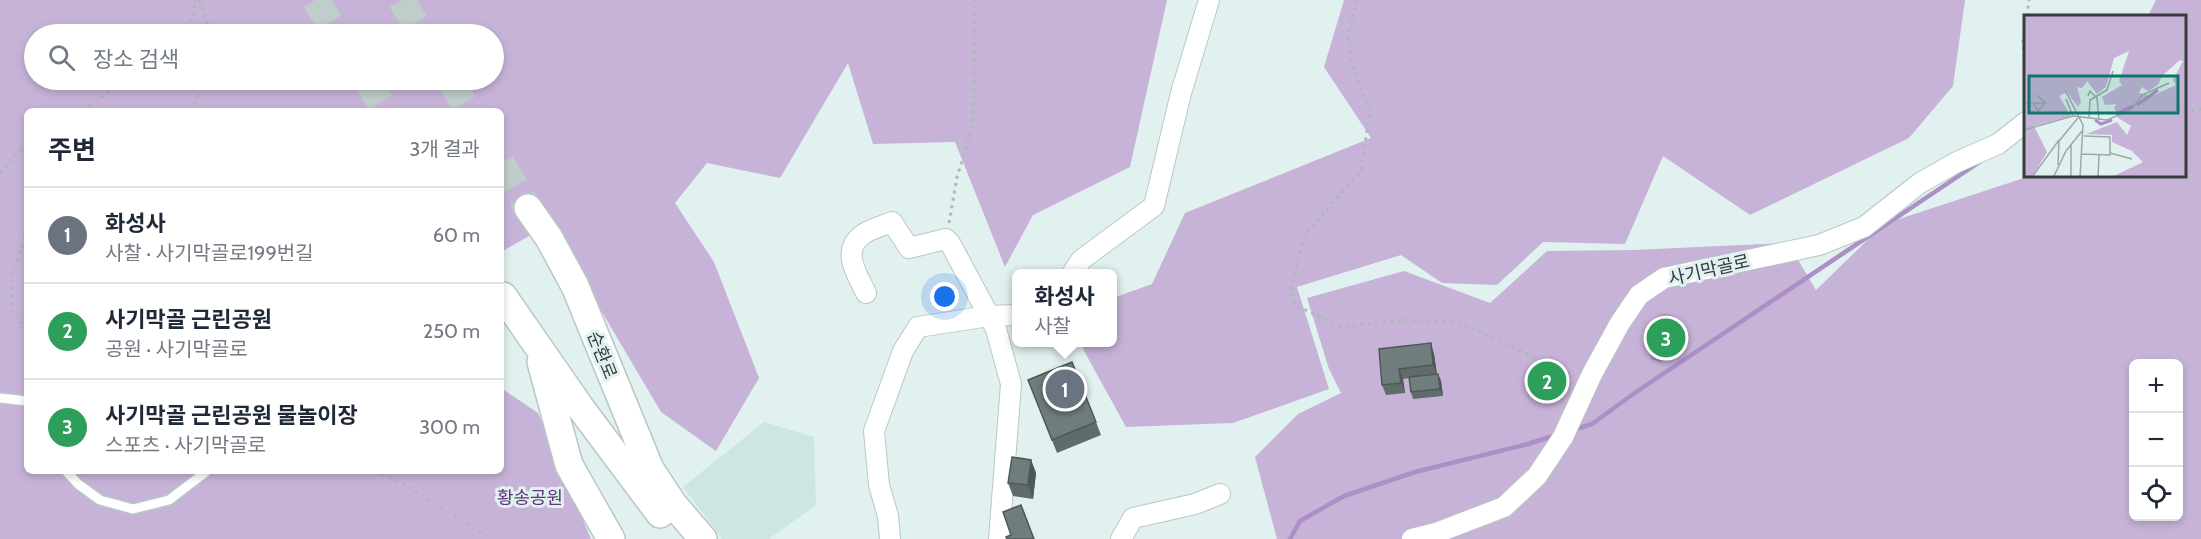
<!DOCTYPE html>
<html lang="ko">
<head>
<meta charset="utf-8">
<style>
  body { margin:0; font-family:Cabin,"Noto Sans KR",sans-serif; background:#f2f2f3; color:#1f2937 }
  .controls { position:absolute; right:18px; bottom:18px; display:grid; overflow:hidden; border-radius:9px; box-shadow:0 3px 9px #0003 }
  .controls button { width:54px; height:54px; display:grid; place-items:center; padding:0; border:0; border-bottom:2px solid #e0e1e3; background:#fff; color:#1f2937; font:30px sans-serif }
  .you { position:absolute; left:945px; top:297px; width:21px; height:21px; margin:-15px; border:4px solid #fff; border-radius:50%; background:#1a73e8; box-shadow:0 0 0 9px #1a73e833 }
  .badge { display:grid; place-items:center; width:39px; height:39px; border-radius:50%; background:#904bbf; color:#fff; font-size:20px; font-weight:700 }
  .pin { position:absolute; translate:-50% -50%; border:3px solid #fff; box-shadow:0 2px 6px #0006 }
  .popup { position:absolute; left:1012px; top:269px; width:105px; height:78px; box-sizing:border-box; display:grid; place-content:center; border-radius:9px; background:#fff; filter:drop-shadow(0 2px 4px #0005); font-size:20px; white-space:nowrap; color:#747a83 }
  .popup b { font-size:22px; color:#1f2937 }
  .popup::after { content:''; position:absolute; left:50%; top:100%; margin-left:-12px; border:12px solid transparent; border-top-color:#fff }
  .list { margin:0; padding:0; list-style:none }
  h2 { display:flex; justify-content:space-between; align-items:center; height:78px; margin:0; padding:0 24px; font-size:26px }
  h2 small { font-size:20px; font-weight:400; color:#747a83 }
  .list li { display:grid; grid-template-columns:39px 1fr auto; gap:18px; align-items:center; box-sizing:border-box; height:96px; padding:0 24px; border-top:2px solid #e0e1e3 }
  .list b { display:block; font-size:22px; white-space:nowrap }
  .list p { margin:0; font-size:20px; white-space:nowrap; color:#747a83 }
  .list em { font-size:20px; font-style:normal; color:#747a83 }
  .icon { flex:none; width:33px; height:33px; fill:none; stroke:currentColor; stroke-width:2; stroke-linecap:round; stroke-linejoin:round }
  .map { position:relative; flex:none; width:2201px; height:539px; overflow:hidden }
  .search { position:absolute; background:#fff; box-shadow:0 3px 9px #0003; left:24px; top:24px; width:480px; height:66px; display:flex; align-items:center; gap:15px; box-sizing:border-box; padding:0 21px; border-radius:33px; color:#747a83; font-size:22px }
  .panel { position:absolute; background:#fff; box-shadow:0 3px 9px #0003; left:24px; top:108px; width:480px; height:366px; border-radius:9px }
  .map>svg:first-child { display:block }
</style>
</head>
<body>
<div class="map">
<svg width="2201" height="539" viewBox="0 0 2201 539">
  <rect width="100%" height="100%" fill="#e1f1ef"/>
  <path fill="#cde6e3" d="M 764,422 L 814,437 L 816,505 L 769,539 L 722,539 L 683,487 Z"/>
  <path fill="#c7b3d8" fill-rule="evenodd" d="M 0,0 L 1167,0 L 1130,167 L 1033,215 L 1005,267 L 955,142 L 873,144 L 848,63 L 780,178 L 707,163 L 675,203 L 714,262 L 759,378 L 716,451 L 661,412 L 550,224 L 501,252 L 501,111 L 27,111 L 27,471 L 501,471 L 501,388 L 538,413 L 591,539 L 0,539 ZM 34,34 L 494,34 L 494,80 L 34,80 Z
    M 1344,0 L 1965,0 L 1953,86 L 1909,138 L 1750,215 L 1663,156 L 1625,244 L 1543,242 L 1497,285 L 1442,283 L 1401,255 L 1297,287 L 1329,389 L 1233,423 L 1126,427 L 1083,349 L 1083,343 L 1113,342 L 1113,298 L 1152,284 L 1185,213 L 1371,138 L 1324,67 Z
    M 2156,0 L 2201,0 L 2201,539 L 1277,539 L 1255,457 L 1298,414 L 1341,393 L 1329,369 L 1307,298 L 1404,271 L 1490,303 L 1547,251 L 1633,250 L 1788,243 L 1816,290 L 1884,224 L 2030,176 L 2184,176 L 2184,16 L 2148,16 ZM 2134,364 L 2178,364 L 2178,516 L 2134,516 Z"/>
  <path fill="#ad8ec7" d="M 1664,314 C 1698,317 1681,355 1660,362 L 1652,359 C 1648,352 1650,347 1650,340 C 1648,325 1649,318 1664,314 Z"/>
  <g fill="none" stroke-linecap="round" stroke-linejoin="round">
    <path stroke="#ad8ec7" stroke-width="4.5" d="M 1573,430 L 1592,424 L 1636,392 L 1981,161
      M 1290,539 L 1300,521 L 1344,496 L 1415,472 L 1528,444 L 1556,435"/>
    <path stroke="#bfcdcb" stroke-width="27" stroke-dasharray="27 14" stroke-linecap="butt" d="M 315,0 L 337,34
      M 401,0 L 422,34
      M 366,80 L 386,111
      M 450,80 L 469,111
      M 501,163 L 528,208"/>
    <defs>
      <path id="service" d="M 0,398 L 27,401
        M 66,471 L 78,484 L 100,500 L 133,509 L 169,500 L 207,471"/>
      <path id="minor" d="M 1072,274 L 1081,260 L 1154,206 L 1181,93 L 1209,0
        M 866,293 C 858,276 841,252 861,236 C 868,229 883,226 892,222 L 909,248 L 946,239 L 950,243 L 996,329 L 1011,384 L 999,539
        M 890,539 L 888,516 L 879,485 L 874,431 L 903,351 L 918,327 L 989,316 L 1017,315
        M 1121,539 L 1133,518 L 1195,504 L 1220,494
        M 1412,539 L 1436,533 L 1504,507 L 1537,476 L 1563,437 L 1592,374 L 1620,323 L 1639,295 L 1664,278 L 1819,245 L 1864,227 L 1920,183 L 1957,162 L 1998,144 L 2026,122"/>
      <path id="secondary" d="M 528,208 L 549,238 L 575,286 L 650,469 L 673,504 L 703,539
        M 503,296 L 580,407 L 660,514
        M 541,362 L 569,465 L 611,539"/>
    </defs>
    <use href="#service" stroke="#b8c8c6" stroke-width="12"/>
    <use href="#minor" stroke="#b8c8c6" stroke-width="22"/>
    <use href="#secondary" stroke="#b8c8c6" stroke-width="30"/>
    <path stroke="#acb9b8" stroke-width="3" stroke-dasharray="3 4.5" stroke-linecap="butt" d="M 199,0 L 207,23 L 207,34
      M 1357,0 L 1348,35 L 1352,64 L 1361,91 L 1370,110 L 1361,171 L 1305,234 L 1290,291 L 1295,305 L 1341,327 L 1406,320 L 1461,323 L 1574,376
      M 2027,16 L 2029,0
      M 2026,25 L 2023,41 L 2026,87
      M 181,34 L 193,18 L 195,0
      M 83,111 L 123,80
      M 192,111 L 203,80
      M 2184,112 L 2201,109
      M 0,173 L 18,152 L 27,144
      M 27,207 L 25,237 L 11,279 L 13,313 L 27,329
      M 949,223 L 957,177 L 973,125 L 975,0
      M 27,345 L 25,355 L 27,363
      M 375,471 L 402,483 L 491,539"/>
    <use href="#service" stroke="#fff" stroke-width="9"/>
    <use href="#minor" stroke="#fff" stroke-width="20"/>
    <use href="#secondary" stroke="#fff" stroke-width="27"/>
  </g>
  <path fill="#5f6c6b" d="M 1379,349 L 1434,354 L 1437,374 L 1438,374 L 1441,381 L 1443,396 L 1413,399 L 1411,392 L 1409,378 L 1403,379 L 1405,393 L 1386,395 L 1382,385 Z
    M 1028,380 L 1096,422 L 1101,435 L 1057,453 Z
    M 1031,460 L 1036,473 L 1033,499 L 1013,496 L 1008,483 Z"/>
  <path fill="#4e5857" d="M 1431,343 L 1434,354 L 1437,375 L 1433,365 Z
    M 1399,369 L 1403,379 L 1405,393 L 1401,383 Z
    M 1438,374 L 1441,381 L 1443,396 L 1440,389 Z
    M 1031,460 L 1036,473 L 1033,499 L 1028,485 Z"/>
  <path fill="#6f7d7c" stroke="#4e5857" stroke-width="1.5" d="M 1431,343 L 1433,365 L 1399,369 L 1401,383 L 1382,385 L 1379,349 Z
    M 1072,362 L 1096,422 L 1052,440 L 1028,380 Z
    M 1438,374 L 1440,389 L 1411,392 L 1409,377 Z
    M 1012,457 L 1031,460 L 1028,485 L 1008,483 Z
    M 1021,505 L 1034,539 L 1007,539 L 1006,537 L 1011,535 L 1003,512 Z"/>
  <g text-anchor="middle" stroke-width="6" stroke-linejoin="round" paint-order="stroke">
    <g font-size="18" fill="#363d3c" stroke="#e1f1ef">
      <text transform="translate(1709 270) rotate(-13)" y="6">사기막골로</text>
      <text transform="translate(602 355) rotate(68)" y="6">순환로</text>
    </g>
    <g font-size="18" fill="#5d357a" stroke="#e1f1ef">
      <text x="530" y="504">황송공원</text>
    </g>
  </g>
  <g transform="translate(2024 15)">
    <rect width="162" height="162" fill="#e1f1ef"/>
    <path d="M 0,0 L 162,0 L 162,162 L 88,162 L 119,147 L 108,136 L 88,127 L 88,120 L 62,119 L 93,107 L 103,120 L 107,111 L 94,103 L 90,92 L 93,89 L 81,90 L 78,82 L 98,70 L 95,66 L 105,36 L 90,43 L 82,72 L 73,79 L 63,66 L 58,73 L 53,72 L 57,87 L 54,92 L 43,77 L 35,81 L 47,101 L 10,111 L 23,137 L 8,162 L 0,162 ZM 156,45 L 159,46 L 149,65 L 152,70 L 128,81 L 115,78 L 118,72 L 124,76 L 134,70 L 138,61 Z" fill="#c7b3d8" fill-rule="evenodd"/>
    <path fill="none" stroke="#ad8ec7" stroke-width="3" d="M 113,90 L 134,75M 92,99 L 109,91M 71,105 L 77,109 L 88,105"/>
    <path fill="none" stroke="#9da9a7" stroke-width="1.5" d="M 41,75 L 59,110 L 56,162M 64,81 L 66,76 L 73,83 L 75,105M 42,84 L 49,101M 0,88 L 21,88 L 13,80M 9,88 L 14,96 L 21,88M 65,102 L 66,85 L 83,75 L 89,56M 0,115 L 49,101 L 83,105 L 107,95 L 118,80 L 145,68M 86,138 L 108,144M 58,139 L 86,140 L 86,122 L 60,121M 34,150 L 35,126 L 54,103M 30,161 L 42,136 L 58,116M 8,162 L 35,125M 47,162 L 47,129M 74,162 L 75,140"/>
    <path fill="#0f766e" fill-opacity="0.15" stroke="#0f766e" stroke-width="3" d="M 5,61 L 154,61 L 154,98 L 5,98 Z"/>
    <rect width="162" height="162" fill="none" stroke="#363d3c" stroke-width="3"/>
  </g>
</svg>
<div class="controls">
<button>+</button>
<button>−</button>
<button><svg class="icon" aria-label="locate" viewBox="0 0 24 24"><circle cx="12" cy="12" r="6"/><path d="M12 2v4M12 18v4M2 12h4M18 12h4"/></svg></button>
</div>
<div class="you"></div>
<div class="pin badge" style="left:1065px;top:389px;background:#6b7280">1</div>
<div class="popup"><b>화성사</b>사찰</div>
<div class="pin badge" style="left:1547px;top:381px;background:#2e9e5b">2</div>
<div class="pin badge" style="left:1666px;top:338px;background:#2e9e5b">3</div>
<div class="search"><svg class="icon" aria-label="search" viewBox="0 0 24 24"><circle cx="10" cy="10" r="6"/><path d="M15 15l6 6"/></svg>장소 검색</div>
<section class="panel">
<h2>주변<small>3개 결과</small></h2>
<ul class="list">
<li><span class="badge" style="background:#6b7280">1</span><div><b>화성사</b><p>사찰 · 사기막골로199번길</p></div><em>60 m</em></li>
<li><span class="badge" style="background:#2e9e5b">2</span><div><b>사기막골 근린공원</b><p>공원 · 사기막골로</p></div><em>250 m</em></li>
<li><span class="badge" style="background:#2e9e5b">3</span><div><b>사기막골 근린공원 물놀이장</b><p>스포츠 · 사기막골로</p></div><em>300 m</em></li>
</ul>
</section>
</div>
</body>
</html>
